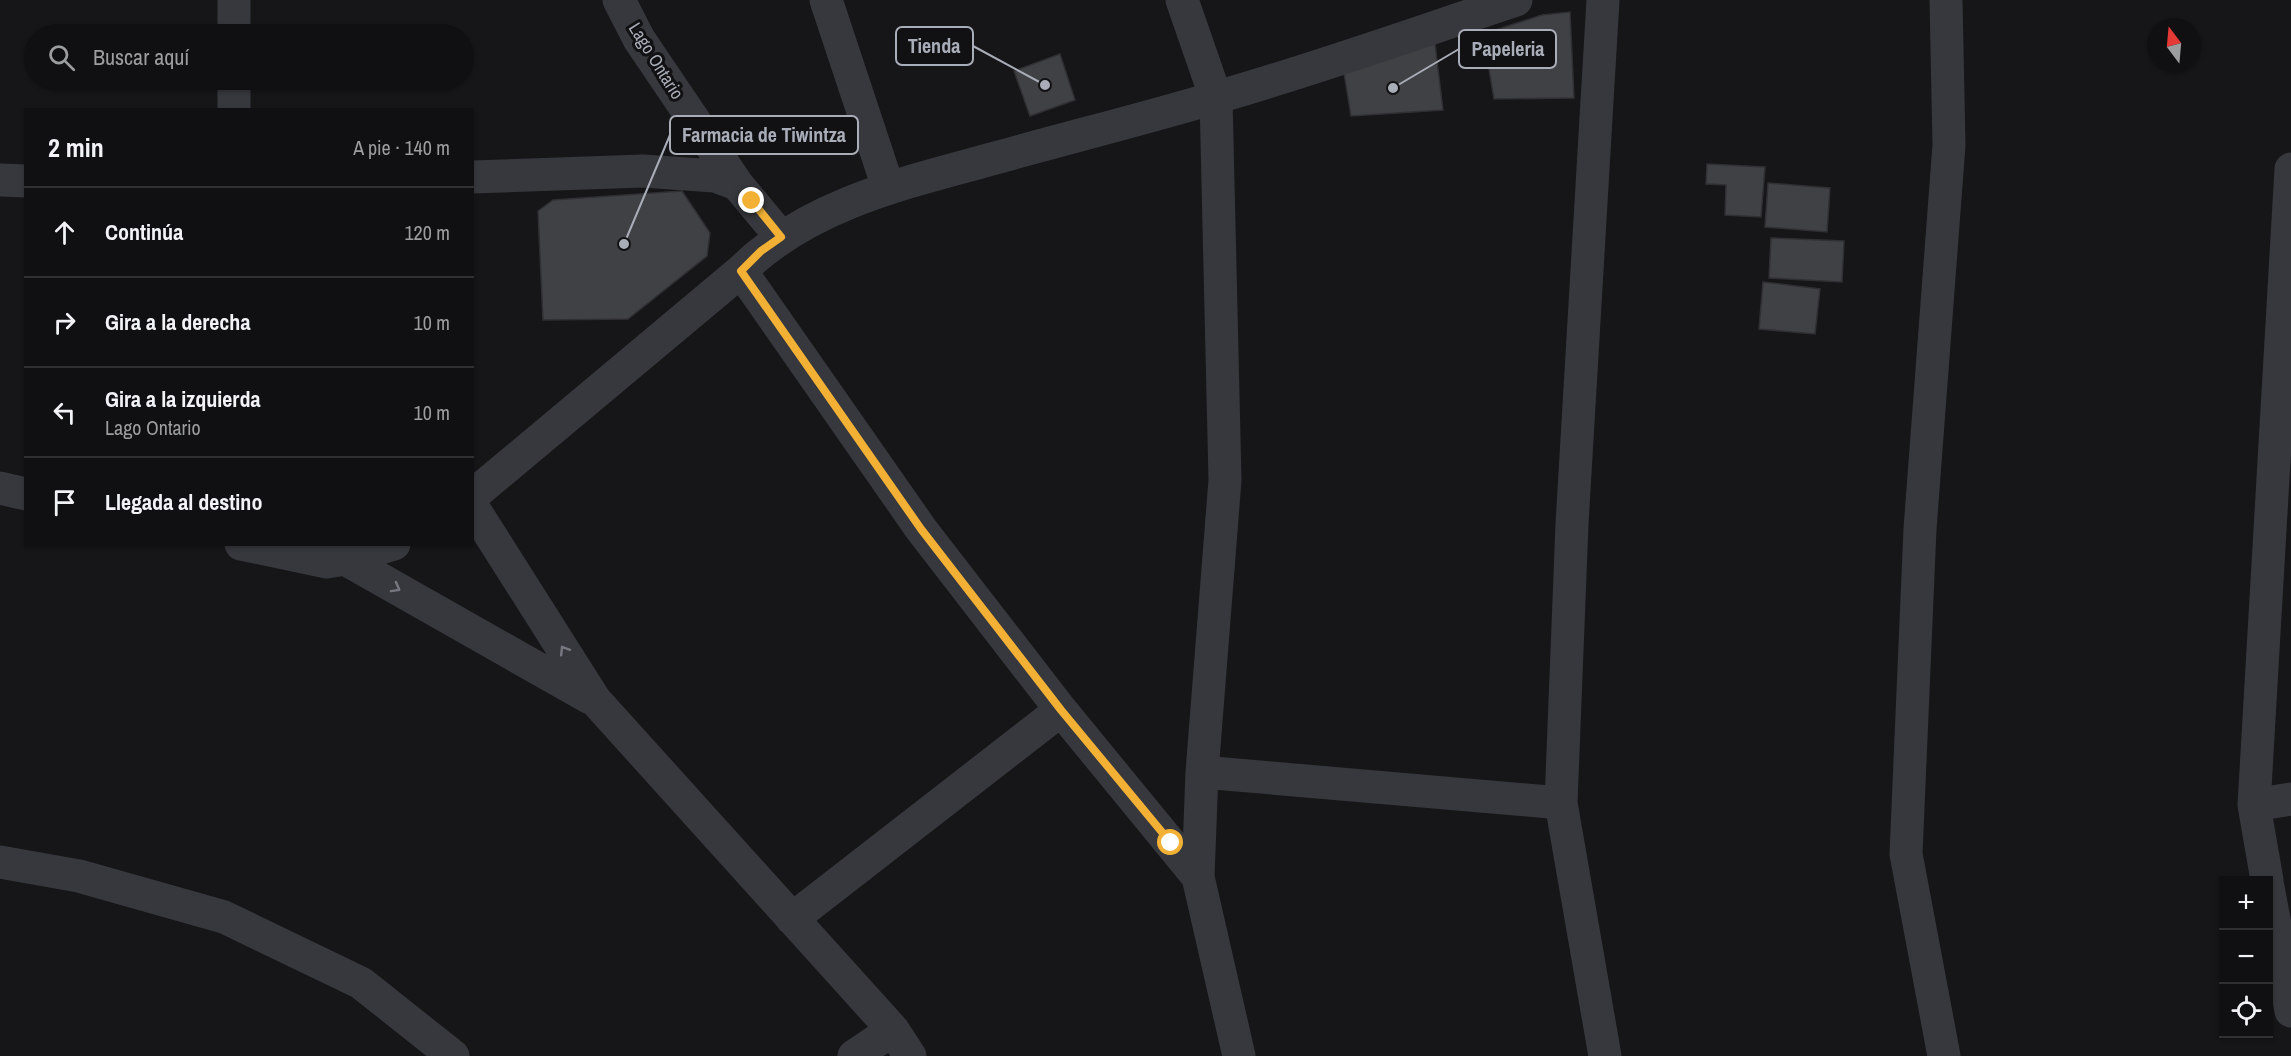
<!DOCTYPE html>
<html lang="es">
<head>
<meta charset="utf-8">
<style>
  body { margin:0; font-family:"Archivo Narrow",sans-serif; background:#19191b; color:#f1f3f6 }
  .controls { position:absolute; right:18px; bottom:18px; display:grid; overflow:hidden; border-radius:0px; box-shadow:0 2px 4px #0004 }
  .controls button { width:54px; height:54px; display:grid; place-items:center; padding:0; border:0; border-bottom:2px solid #303032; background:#101012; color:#f1f3f6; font:30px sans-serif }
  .compass { position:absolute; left:2147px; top:18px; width:54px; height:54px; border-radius:50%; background:#101012; box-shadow:0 2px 4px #0004; rotate:344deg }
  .stop { position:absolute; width:18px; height:18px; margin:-14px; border:4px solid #f2b134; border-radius:50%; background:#fff }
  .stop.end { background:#f2b134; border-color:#fff; box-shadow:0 2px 6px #0008 }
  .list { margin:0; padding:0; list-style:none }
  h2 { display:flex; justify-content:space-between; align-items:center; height:78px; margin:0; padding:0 24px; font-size:26px }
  h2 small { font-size:20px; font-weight:400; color:#9c9d9f }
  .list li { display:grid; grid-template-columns:39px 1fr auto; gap:18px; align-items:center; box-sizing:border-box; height:90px; padding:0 24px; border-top:2px solid #303032 }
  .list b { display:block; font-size:22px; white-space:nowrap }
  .list p { margin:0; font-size:20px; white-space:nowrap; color:#9c9d9f }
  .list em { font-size:20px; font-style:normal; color:#9c9d9f }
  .icon { flex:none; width:33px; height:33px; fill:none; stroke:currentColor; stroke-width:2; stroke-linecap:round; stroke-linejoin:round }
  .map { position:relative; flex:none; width:2291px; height:1056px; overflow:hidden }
  .search { position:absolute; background:#101012; box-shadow:0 2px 4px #0004; left:24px; top:24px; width:450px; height:66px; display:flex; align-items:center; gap:15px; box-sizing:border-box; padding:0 21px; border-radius:33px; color:#9c9d9f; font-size:22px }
  .panel { position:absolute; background:#101012; box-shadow:0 2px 4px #0004; left:24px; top:108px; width:450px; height:438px; border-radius:0px }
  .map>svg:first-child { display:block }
</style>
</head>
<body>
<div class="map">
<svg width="2291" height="1056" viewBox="0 0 2291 1056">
  <rect width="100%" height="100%" fill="#161618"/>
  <path fill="#404145" stroke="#303034" stroke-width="1.5" d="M 1570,12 L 1574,98 L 1494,99 L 1483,34 L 1542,15 Z
    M 1435,44 L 1443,110 L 1351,116 L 1343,67 Z
    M 1060,54 L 1075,100 L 1030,116 L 1014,71 Z
    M 1707,164 L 1765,167 L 1761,217 L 1725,215 L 1726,185 L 1706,184 Z
    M 1768,183 L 1830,188 L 1827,232 L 1765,227 Z
    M 682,191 L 710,233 L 707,256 L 628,319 L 543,320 L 538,211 L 553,200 Z
    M 1771,238 L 1844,241 L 1842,282 L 1769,278 Z
    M 1763,282 L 1820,289 L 1815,334 L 1759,329 Z"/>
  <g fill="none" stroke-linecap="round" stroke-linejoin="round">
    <path stroke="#37383d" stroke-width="33" d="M 234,0 L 234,34
      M 619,0 L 639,39 L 737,184 L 781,237
      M 826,0 L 888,187
      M 1182,0 L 1216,98 L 1225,480 L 1202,772 L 1198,877 L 1239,1056
      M 1603,0 L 1572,524 L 1561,803 L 1605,1056
      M 234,80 L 234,110
      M 472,177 L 643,171 L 715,176 L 737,184
      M 0,180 L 26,181
      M 741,271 L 921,529 L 1061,710 L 1198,877
      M 0,488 L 26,494
      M 472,496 L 741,271 C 809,203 909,182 999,157 C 1071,137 1143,119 1214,98 C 1316,69 1416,33 1516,0
      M 472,506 L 595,700 L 893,1030 L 910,1056
      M 241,544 L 327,562 L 345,559 L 394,544
      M 345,559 L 590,698
      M 1202,772 L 1561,803
      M 2254,805 L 2291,799
      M 0,862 L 79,876 L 224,917 L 361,983 L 453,1056
      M 2267,880 L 2254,805 L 2291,169
      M 2268,887 L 2291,1011
      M 792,919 L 1061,710
      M 854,1056 L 893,1030
      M 1944,1056 L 1906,854 L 1920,529 L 1949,145 L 1946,0"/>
  </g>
  <defs><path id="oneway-chevron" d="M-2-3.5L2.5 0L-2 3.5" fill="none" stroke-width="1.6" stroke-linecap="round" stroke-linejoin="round" transform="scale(1.5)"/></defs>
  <g stroke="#757881">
    <use href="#oneway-chevron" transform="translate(396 588) rotate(29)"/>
    <use href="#oneway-chevron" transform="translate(564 650) rotate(-122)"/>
  </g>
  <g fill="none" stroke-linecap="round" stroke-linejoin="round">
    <path stroke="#f2b134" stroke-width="8" d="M 752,201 L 781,237 L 761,251 L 741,271 L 921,529 L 1061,710 L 1171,843"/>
  </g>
  <g text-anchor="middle" stroke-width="6" stroke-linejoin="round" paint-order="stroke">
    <g font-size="18" fill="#a8adb8" stroke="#111113">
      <text transform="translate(656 61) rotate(58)" y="6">Lago Ontario</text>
    </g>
  </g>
  <path fill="none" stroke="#a8adb8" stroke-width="2" d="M1045 85L973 46M1393 88L1459 49M624 244L670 135"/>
  <g fill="#a8adb8" stroke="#111113" stroke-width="2">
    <circle cx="1045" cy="85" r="6"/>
    <circle cx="1393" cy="88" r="6"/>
    <circle cx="624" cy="244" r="6"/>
  </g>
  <g fill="#111113" stroke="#a8adb8" stroke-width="2">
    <rect x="896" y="27" width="77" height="38" rx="6"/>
    <rect x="1459" y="30" width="97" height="38" rx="6"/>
    <rect x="670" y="116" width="188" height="38" rx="6"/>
  </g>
  <g font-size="20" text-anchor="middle" font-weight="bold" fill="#a8adb8">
    <text x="934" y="53">Tienda</text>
    <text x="1508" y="56">Papeleria</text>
    <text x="764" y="142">Farmacia de Tiwintza</text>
  </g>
</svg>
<div class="controls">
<button>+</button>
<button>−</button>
<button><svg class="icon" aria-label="locate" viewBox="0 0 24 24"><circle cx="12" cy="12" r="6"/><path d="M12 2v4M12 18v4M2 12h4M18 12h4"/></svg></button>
</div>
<svg class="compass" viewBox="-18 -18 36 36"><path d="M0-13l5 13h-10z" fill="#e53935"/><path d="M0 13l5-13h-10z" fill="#9c9d9f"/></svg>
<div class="stop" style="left:1171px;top:843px"></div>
<div class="stop end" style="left:752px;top:201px"></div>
<div class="search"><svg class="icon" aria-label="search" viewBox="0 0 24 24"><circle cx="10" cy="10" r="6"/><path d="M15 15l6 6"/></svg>Buscar aquí</div>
<section class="panel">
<h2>2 min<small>A pie · 140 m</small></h2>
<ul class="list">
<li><svg class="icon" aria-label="ahead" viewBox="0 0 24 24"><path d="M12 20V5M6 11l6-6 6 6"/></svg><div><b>Continúa</b></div><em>120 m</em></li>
<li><svg class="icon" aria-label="right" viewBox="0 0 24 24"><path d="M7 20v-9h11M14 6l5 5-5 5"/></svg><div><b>Gira a la derecha</b></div><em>10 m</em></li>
<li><svg class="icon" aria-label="left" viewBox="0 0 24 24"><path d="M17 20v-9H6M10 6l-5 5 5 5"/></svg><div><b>Gira a la izquierda</b><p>Lago Ontario</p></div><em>10 m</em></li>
<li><svg class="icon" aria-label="arrive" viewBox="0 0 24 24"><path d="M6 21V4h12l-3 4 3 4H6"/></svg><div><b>Llegada al destino</b></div></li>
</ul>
</section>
</div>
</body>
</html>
